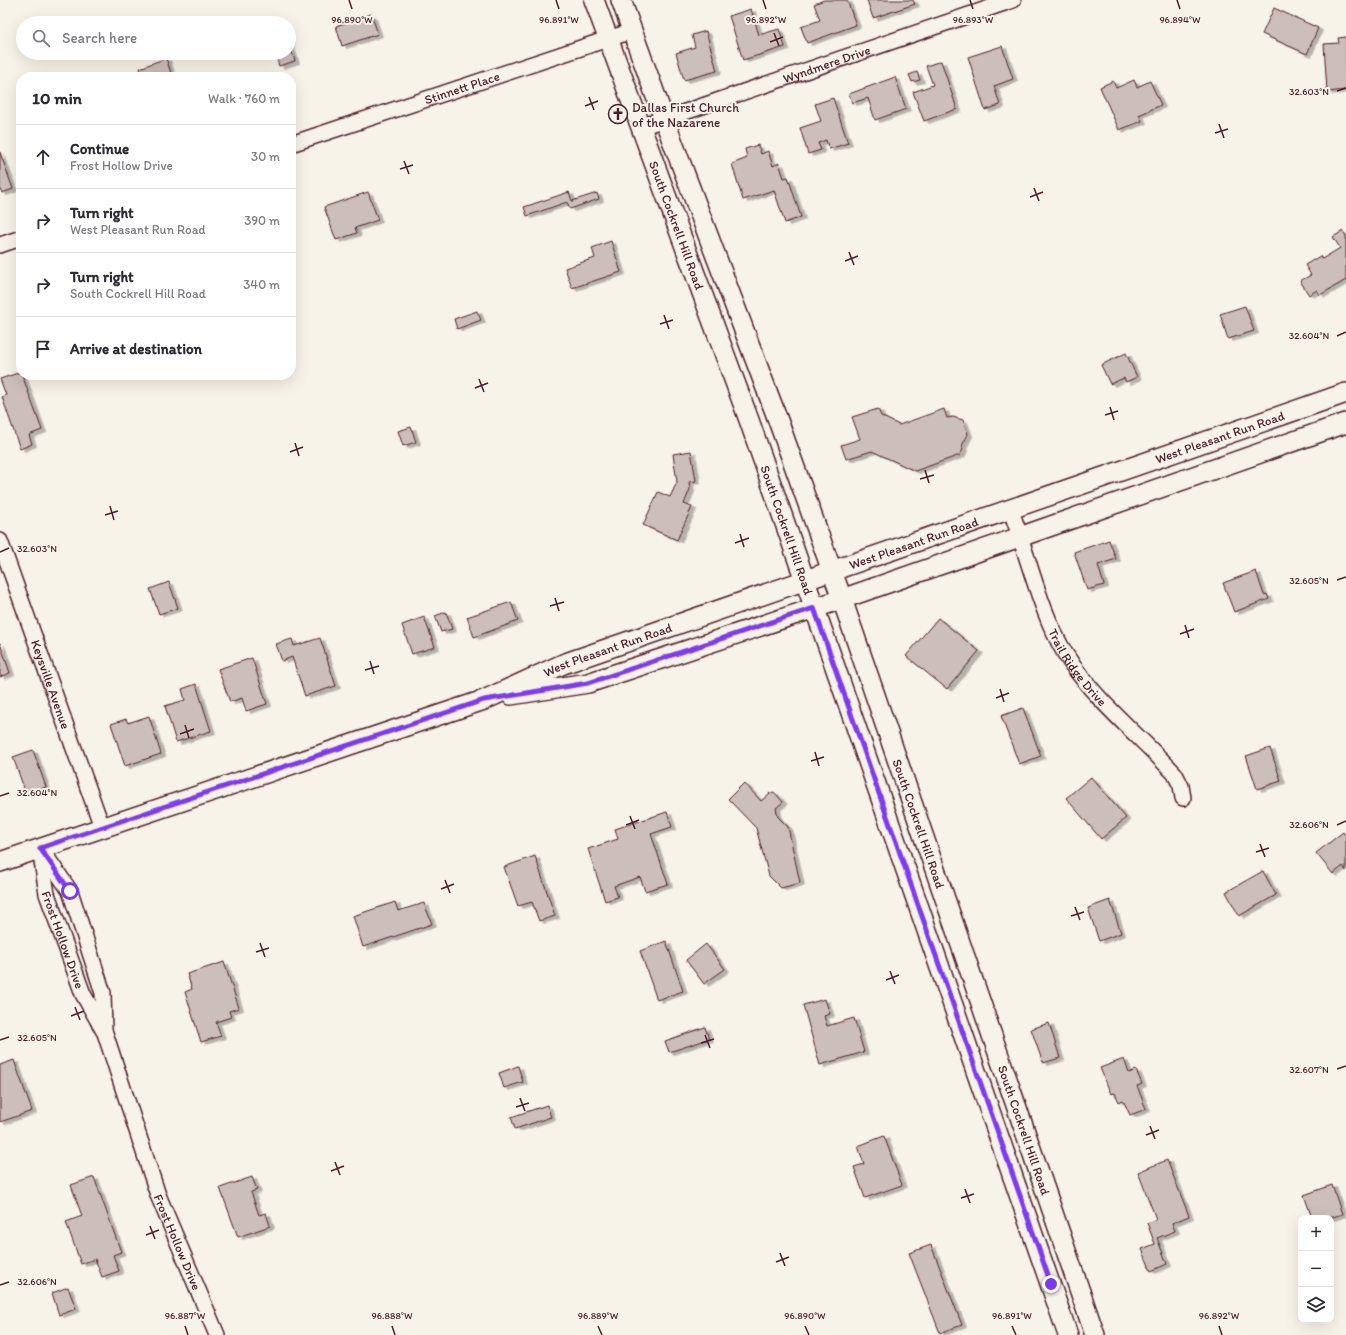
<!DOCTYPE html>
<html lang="en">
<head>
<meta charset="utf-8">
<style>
  body { margin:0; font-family:Itim,sans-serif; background:#f7f7f7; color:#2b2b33 }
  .controls { position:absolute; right:12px; bottom:12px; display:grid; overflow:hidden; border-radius:8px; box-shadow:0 4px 16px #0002 }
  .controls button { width:36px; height:36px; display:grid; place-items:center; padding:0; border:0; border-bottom:1px solid #e1e1e2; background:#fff; color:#2b2b33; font:20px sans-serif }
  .stop { position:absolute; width:12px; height:12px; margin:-9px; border:3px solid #7c3aed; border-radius:50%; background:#fff }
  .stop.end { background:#7c3aed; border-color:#fff; box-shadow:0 1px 4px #0008 }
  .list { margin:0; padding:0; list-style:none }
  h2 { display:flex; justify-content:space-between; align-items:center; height:52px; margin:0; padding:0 16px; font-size:17px }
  h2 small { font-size:13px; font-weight:400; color:#7c7c81 }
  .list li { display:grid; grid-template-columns:26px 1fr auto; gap:12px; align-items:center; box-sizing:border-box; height:64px; padding:0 16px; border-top:1px solid #e1e1e2 }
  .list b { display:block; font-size:15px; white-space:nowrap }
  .list p { margin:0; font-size:13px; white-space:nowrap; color:#7c7c81 }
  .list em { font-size:13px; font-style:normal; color:#7c7c81 }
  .icon { flex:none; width:22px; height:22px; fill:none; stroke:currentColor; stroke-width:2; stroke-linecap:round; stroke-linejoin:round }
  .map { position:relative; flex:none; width:1346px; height:1335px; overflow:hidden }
  .search { position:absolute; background:#fff; box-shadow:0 4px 16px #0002; left:16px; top:16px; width:280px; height:44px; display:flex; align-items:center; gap:10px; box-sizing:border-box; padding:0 14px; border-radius:22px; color:#7c7c81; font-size:15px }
  .panel { position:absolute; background:#fff; box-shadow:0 4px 16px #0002; left:16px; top:72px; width:280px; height:308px; border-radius:16px }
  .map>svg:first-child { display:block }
</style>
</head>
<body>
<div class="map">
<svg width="1346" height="1335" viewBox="0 0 1346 1335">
  <defs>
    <filter id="shadow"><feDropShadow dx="4.5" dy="2.5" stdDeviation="0" flood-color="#0004"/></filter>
  </defs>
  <rect width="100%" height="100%" fill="#f7f3e8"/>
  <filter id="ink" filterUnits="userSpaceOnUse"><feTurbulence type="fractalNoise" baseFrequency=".025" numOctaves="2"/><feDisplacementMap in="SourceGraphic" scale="8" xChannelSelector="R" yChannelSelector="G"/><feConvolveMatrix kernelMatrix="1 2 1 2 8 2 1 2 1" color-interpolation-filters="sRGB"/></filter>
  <g filter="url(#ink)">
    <path fill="#ccbfb9" stroke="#4a1f2b" filter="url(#shadow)" d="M 824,0 L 847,0 L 856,25 L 807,43 L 801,27 L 820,20 L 814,4 Z
      M 867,0 L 913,0 L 915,4 L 873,18 Z
      M 1274,8 L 1318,28 L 1307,54 L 1262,34 Z
      M 751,9 L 759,35 L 779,29 L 785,47 L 743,60 L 729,16 Z
      M 371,14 L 378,34 L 342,46 L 336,26 Z
      M 706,31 L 717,71 L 684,80 L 676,53 L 695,47 L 692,35 Z
      M 1346,37 L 1346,90 L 1327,92 L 1324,44 L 1339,43 L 1338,38 Z
      M 289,43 L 295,61 L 279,66 L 275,53 L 289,53 Z
      M 1002,46 L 1013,79 L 994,86 L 1000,105 L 985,110 L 968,57 Z
      M 166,58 L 171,73 L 163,77 L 143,77 L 140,68 Z
      M 941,61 L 957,109 L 924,121 L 913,92 L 933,85 L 926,66 Z
      M 917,72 L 920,80 L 912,82 L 909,75 Z
      M 895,77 L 906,109 L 875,120 L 868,98 L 852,103 L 849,94 Z
      M 1134,80 L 1137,87 L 1150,81 L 1161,105 L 1139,115 L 1142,121 L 1119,130 L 1100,87 L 1113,81 L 1116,88 Z
      M 833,98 L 848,143 L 829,149 L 826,140 L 818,143 L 821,150 L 808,154 L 800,128 L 821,121 L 815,104 Z
      M 758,145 L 761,154 L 768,151 L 773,166 L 779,163 L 784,178 L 788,177 L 801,217 L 785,223 L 774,190 L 743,200 L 732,164 L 747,158 L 745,149 Z
      M 0,152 L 13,189 L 2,193 L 0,188 Z
      M 368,192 L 378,220 L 355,228 L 357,233 L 336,240 L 324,207 Z
      M 569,192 L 572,201 L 597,193 L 599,199 L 570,209 L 567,202 L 527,216 L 524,207 Z
      M 1343,231 L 1346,236 L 1346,280 L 1320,295 L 1317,290 L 1309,295 L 1300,281 L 1311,275 L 1305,265 L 1320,256 L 1322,259 L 1340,248 L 1333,237 Z
      M 611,241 L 621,272 L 572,288 L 565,268 L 595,258 L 592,248 Z
      M 1245,306 L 1254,331 L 1228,339 L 1220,314 Z
      M 477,311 L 481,320 L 457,329 L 454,319 Z
      M 1126,353 L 1137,377 L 1126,382 L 1124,378 L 1110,384 L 1101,365 Z
      M 21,372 L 42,430 L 29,435 L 32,444 L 20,449 L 2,397 L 6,395 L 0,379 Z
      M 878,409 L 881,416 L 899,425 L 944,409 L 947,418 L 953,417 L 963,420 L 968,434 L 962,446 L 963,449 L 960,455 L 915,471 L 872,451 L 846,459 L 841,445 L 860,439 L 852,417 Z
      M 411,427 L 416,442 L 403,446 L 398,431 Z
      M 691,451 L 696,481 L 689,482 L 690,489 L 684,504 L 692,507 L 677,540 L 643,525 L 658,492 L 670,497 L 677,482 L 673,454 Z
      M 1109,540 L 1116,559 L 1098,565 L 1104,585 L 1087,590 L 1074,552 Z
      M 1256,571 L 1264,595 L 1267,594 L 1269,599 L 1234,612 L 1223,583 Z
      M 169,582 L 178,608 L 159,614 L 150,589 Z
      M 511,602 L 518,621 L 474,637 L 467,617 Z
      M 446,612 L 452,629 L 441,632 L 435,616 Z
      M 424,617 L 435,647 L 412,654 L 402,625 Z
      M 938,618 L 979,651 L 947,689 L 906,656 Z
      M 320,638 L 336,686 L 305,696 L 292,657 L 282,661 L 276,644 L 292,639 L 294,646 Z
      M 0,643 L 10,673 L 0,677 Z
      M 252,658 L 267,704 L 246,711 L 242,698 L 230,702 L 218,669 Z
      M 196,684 L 211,731 L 176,742 L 165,706 L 185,700 L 182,689 Z
      M 1023,708 L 1041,756 L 1019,764 L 1001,716 Z
      M 149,716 L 161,754 L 125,766 L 111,724 L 126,719 L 128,723 Z
      M 1270,748 L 1281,781 L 1257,789 L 1246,756 Z
      M 33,750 L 46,787 L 26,794 L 13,757 Z
      M 1091,777 L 1126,818 L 1101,839 L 1066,798 Z
      M 744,783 L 761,801 L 770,793 L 774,792 L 783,802 L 776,808 L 778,817 L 788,827 L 800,883 L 781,888 L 769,876 L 756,828 L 728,799 Z
      M 667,812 L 672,827 L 651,834 L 668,884 L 645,891 L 640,877 L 614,886 L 618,897 L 605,901 L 588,849 L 618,839 L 615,829 Z
      M 1343,832 L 1346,836 L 1346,871 L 1343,866 L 1333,874 L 1316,853 Z
      M 535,856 L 555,916 L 539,921 L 532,902 L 518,906 L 504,867 Z
      M 1263,871 L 1276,895 L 1239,916 L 1226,892 Z
      M 1110,900 L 1121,933 L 1099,941 L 1088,908 Z
      M 395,902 L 398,911 L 424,903 L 432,924 L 363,947 L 353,916 Z
      M 666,941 L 683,991 L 657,1000 L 640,951 Z
      M 706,944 L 725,969 L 704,984 L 686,960 Z
      M 224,962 L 239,1008 L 229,1011 L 231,1017 L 216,1022 L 221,1036 L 201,1042 L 185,992 L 192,989 L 187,974 Z
      M 825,999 L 830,1014 L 824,1016 L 827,1026 L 854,1018 L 864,1052 L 820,1065 L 803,1005 Z
      M 1049,1023 L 1060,1058 L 1043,1063 L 1031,1029 Z
      M 705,1027 L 709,1039 L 669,1052 L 665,1041 Z
      M 1124,1059 L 1129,1073 L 1136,1070 L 1142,1084 L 1137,1086 L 1146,1109 L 1130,1115 L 1123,1100 L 1119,1102 L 1115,1093 L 1111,1094 L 1100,1068 Z
      M 14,1060 L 32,1111 L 0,1122 L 0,1065 Z
      M 518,1066 L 523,1082 L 504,1088 L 499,1073 Z
      M 547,1105 L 551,1117 L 515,1129 L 511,1117 Z
      M 884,1136 L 902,1185 L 865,1198 L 854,1167 L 864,1164 L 858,1146 Z
      M 1167,1160 L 1189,1216 L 1172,1223 L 1175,1231 L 1157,1238 L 1167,1264 L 1151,1271 L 1142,1249 L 1155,1244 L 1147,1223 L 1156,1219 L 1138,1172 Z
      M 94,1177 L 121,1252 L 113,1255 L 119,1271 L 102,1277 L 95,1259 L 81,1264 L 66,1222 L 82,1216 L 71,1185 Z
      M 252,1177 L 257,1190 L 251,1192 L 259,1215 L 266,1213 L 270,1226 L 238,1237 L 220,1188 Z
      M 1332,1185 L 1342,1214 L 1330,1218 L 1312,1218 L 1304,1195 Z
      M 931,1245 L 962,1325 L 940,1333 L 909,1253 Z
      M 68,1287 L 76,1309 L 59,1315 L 52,1293 Z"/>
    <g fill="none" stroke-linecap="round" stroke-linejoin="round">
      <defs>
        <g id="minor">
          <path id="s1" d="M 641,127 L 1013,0"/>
          <path id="s2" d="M 291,144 L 632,31"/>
          <path d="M 0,245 L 21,238"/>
          <path id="s3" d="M 1011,511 C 1029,558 1040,612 1066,655 C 1093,699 1140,736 1175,774 L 1181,786 L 1183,798"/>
          <path id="s4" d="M 0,541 L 102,827"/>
          <path id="s5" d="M 40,848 L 47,894 L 83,994 L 105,1033 L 158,1195 L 217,1335"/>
          <path d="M 43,852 L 70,891 L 103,993 L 104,1030"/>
        </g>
        <g id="major">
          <path id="s6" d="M 594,0 L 749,420 L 1068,1335"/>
          <path id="s7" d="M 621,0 L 664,119 L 775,412 L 842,599 L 1095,1335"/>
          <path d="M 511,695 L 588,683 L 842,599 L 1346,423"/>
          <path id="s8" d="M 0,862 L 484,700 L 563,664 L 1346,393"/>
        </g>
      </defs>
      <use href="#minor" stroke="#4a1f2b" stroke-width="18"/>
      <use href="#major" stroke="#4a1f2b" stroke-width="22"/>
      <use href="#minor" stroke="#f7f3e8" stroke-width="15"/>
      <use href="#major" stroke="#f7f3e8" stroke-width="19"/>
    </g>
  </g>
  <g fill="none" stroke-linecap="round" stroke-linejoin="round" filter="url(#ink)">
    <path stroke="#7c3aed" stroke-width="5" d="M 70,891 L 40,848 L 484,700 L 588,683 L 814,608 L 1051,1284"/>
  </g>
  <path fill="none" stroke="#4a1f2b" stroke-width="1.5" d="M 349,0 L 352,9M 556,0 L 559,9M 763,0 L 766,9M 970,0 L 973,9M 1177,0 L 1180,9M 774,33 L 779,46M 770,42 L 783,37M 1337,91 L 1346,88M 589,97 L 594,110M 585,106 L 598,101M 1219,124 L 1224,138M 1215,133 L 1228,129M 404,161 L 409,174M 400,169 L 413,165M 1034,188 L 1039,201M 1030,197 L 1043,192M 849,252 L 854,265M 845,261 L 858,256M 664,315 L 669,329M 660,324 L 673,320M 1337,336 L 1346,332M 479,379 L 484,392M 475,388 L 488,383M 1110,407 L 1114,420M 1105,415 L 1118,411M 295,443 L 299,456M 290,452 L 303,447M 925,470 L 929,483M 920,479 L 934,475M 110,506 L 114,520M 105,515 L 118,511M 740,534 L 744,547M 735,543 L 749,538M 0,552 L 9,548M 1337,580 L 1346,577M 555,598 L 559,611M 550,606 L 564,602M 1185,625 L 1189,638M 1180,634 L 1194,629M 370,661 L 374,674M 365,670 L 379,666M 1000,689 L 1004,702M 996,698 L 1009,693M 185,725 L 189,738M 180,734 L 194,729M 815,752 L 819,766M 811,761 L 824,757M 0,796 L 9,793M 630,816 L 635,829M 626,825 L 639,820M 1337,825 L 1346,821M 1260,844 L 1265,857M 1256,852 L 1269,848M 445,880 L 450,893M 441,889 L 454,884M 1075,907 L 1080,920M 1071,916 L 1084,912M 260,943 L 265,957M 256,952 L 269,948M 890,971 L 895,984M 886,980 L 899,975M 75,1007 L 80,1020M 71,1016 L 84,1011M 705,1035 L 710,1048M 0,1040 L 9,1037M 701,1043 L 714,1039M 1337,1069 L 1346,1066M 520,1098 L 525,1111M 516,1107 L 529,1103M 1150,1126 L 1155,1139M 1146,1135 L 1159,1130M 335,1162 L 340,1175M 331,1171 L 344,1166M 965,1189 L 970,1203M 961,1198 L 974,1194M 150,1226 L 155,1239M 146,1235 L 159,1230M 780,1253 L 785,1266M 776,1262 L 789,1257M 0,1285 L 9,1282M 185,1326 L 188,1335M 392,1326 L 395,1335M 598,1326 L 602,1335M 805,1326 L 809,1335M 1012,1326 L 1016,1335M 1219,1326 L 1222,1335"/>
  <defs>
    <symbol id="church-ring" viewBox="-11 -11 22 22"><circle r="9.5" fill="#f7f3e8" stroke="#4a1f2b" stroke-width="1.5"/><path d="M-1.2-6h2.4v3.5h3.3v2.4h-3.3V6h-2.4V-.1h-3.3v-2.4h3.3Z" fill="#4a1f2b"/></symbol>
  </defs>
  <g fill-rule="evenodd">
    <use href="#church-ring" x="607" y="103" width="22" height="22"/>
  </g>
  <g text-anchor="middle" stroke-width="4" stroke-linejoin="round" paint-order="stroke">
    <g font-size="13" fill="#4a1f2b" stroke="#f7f3e8">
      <text dy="5" stroke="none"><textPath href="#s1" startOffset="196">Wyndmere Drive</textPath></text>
      <text dy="5" stroke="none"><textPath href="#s2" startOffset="180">Stinnett Place</textPath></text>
      <text dy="5" stroke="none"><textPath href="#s6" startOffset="240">South Cockrell Hill Road</textPath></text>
      <text dy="5" stroke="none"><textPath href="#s8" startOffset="1292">West Pleasant Run Road</textPath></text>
      <text dy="5" stroke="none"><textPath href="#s6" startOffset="564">South Cockrell Hill Road</textPath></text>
      <text dy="5" stroke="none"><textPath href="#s8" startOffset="968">West Pleasant Run Road</textPath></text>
      <text dy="5" stroke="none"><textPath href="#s8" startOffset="644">West Pleasant Run Road</textPath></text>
      <text dy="5" stroke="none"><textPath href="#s3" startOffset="171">Trail Ridge Drive</textPath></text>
      <text dy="5" stroke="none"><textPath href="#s4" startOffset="152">Keysville Avenue</textPath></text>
      <text dy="5" stroke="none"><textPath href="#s7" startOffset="876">South Cockrell Hill Road</textPath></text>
      <text dy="5" stroke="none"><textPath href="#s5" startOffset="95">Frost Hollow Drive</textPath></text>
      <text dy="5" stroke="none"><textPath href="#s7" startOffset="1200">South Cockrell Hill Road</textPath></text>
      <text dy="5" stroke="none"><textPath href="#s5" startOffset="419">Frost Hollow Drive</textPath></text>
    </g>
    <g font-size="13" fill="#4a1f2b" stroke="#f7f3e8" text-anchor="start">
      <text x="632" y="112">Dallas First Church<tspan x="632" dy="15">of the Nazarene</tspan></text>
    </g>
  </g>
  <g font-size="10" text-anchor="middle" fill="#4a1f2b" stroke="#f7f3e8" stroke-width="4" stroke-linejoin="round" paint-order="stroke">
    <text x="1180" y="23">96.894°W</text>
    <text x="352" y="23">96.890°W</text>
    <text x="559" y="23">96.891°W</text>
    <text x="766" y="23">96.892°W</text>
    <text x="973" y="23">96.893°W</text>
    <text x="1309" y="95">32.603°N</text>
    <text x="1309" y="339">32.604°N</text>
    <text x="37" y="552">32.603°N</text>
    <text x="1309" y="584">32.605°N</text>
    <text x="37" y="796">32.604°N</text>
    <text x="1309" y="828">32.606°N</text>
    <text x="37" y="1041">32.605°N</text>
    <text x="1309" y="1073">32.607°N</text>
    <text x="37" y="1285">32.606°N</text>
    <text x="185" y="1319">96.887°W</text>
    <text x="392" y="1319">96.888°W</text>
    <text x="598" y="1319">96.889°W</text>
    <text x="805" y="1319">96.890°W</text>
    <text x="1012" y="1319">96.891°W</text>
    <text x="1219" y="1319">96.892°W</text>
  </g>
</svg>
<div class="controls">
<button>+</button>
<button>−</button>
<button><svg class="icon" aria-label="layers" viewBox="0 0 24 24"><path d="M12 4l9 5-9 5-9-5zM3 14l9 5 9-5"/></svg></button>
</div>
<div class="stop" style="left:70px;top:891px"></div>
<div class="stop end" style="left:1051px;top:1284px"></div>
<div class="search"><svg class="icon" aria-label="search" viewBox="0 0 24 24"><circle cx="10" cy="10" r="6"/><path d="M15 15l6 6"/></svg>Search here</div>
<section class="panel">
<h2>10 min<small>Walk · 760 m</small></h2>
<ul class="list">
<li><svg class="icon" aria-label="ahead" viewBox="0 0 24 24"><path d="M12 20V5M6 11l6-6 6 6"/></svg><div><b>Continue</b><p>Frost Hollow Drive</p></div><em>30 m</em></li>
<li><svg class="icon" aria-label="right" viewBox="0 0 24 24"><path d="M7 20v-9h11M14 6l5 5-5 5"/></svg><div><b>Turn right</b><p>West Pleasant Run Road</p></div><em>390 m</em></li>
<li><svg class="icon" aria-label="right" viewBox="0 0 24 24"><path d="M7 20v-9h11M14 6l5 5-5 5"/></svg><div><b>Turn right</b><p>South Cockrell Hill Road</p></div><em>340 m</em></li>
<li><svg class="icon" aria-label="arrive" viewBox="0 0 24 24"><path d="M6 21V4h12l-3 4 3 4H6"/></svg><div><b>Arrive at destination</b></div></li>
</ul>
</section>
</div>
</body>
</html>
